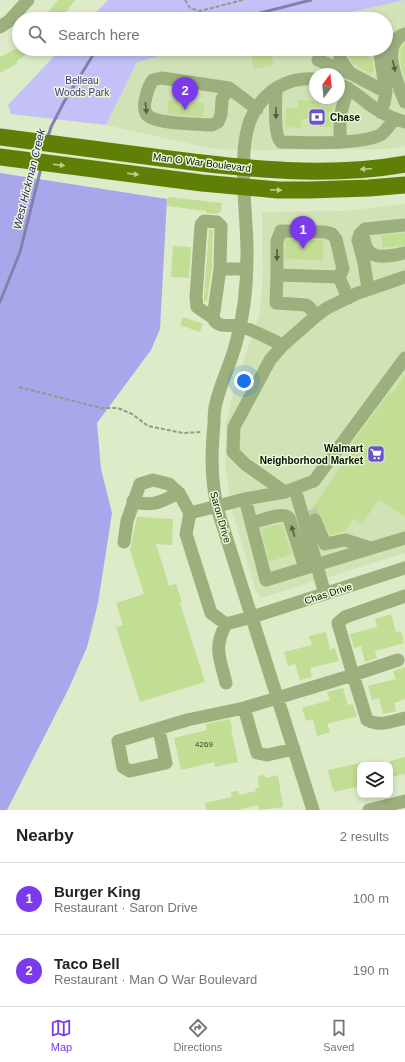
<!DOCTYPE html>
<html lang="en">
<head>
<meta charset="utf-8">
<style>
  body { margin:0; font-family:Arial,sans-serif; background:#f6f6f6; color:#222 }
  .controls { position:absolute; right:12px; bottom:12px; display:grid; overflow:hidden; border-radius:8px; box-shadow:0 2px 6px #0003 }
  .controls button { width:36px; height:36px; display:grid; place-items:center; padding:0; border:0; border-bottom:1px solid #e0e0e0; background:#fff; color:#222; font:20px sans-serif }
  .compass { position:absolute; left:309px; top:68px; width:36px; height:36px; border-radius:50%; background:#fff; box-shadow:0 2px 6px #0003; rotate:15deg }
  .you { position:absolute; left:244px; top:381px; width:14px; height:14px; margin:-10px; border:3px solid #fff; border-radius:50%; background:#1a73e8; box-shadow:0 0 0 6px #1a73e833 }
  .badge { display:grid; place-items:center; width:26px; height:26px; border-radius:50%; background:#7c3aed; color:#fff; font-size:13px; font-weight:700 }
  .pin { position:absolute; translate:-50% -33px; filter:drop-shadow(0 1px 2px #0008) }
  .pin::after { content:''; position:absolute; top:21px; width:14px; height:12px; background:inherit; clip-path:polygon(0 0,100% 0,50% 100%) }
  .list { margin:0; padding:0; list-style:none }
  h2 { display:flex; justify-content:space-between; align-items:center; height:52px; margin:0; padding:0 16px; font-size:17px }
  h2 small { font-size:13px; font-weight:400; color:#767676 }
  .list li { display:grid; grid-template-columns:26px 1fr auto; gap:12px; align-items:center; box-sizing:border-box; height:72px; padding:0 16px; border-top:1px solid #e0e0e0 }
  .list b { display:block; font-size:15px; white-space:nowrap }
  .list p { margin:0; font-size:13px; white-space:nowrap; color:#767676 }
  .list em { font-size:13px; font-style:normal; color:#767676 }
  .icon { flex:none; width:22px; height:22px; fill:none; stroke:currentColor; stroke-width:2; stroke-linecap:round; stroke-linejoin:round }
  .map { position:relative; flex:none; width:405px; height:810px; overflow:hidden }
  .search { position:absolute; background:#fff; box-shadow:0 2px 6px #0003; left:12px; right:12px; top:12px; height:44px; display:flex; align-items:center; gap:10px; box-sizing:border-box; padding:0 14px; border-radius:22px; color:#767676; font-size:15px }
  .sheet { height:196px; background:#fff }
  nav { display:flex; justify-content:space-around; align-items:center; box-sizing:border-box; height:56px; border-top:1px solid #e0e0e0; background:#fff; font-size:11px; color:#767676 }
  nav a { display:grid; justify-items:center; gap:2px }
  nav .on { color:#7c3aed }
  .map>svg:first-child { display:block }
</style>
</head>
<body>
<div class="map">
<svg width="405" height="810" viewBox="0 0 405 810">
  <rect width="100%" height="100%" fill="#ddebc8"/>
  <path fill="#d1e2b7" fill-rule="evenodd" d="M 405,0 L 405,146 L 386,149 L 262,150 L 214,149 L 106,125 L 137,62 L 192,49 L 386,49 L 386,19 L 322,19 ZM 315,74 L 339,74 L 339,98 L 315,98 Z
    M 405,204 L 405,553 L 261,598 L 256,591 L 232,511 L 225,465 L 226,424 L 234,390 L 260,312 L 263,272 L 262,212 L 343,211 Z"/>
  <path fill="#c3c1f7" d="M 108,0 L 405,0 L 320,19 L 90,19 Z
    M 61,49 L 187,49 L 137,62 L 106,125 L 11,114 L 8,105 Z"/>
  <path fill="#aaa6ec" d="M 0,173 L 167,199 L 160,329 L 151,350 L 97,423 L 101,469 L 112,513 L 98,603 L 87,647 L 69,688 L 7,810 L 0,810 Z"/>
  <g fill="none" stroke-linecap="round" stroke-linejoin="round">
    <path stroke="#8280ae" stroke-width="3" d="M 236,19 L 311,0
      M 48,137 L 51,127 L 64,102 L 93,55 L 103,49
      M 0,302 L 20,252 L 41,168"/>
  </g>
  <path fill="#c2dd94" d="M 58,0 L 75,0 L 61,19 L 43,19 Z
    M 405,43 L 405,80 L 401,64 L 400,55 L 401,49 Z
    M 15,49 L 33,49 L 17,61 L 18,63 L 0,73 L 0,57 Z
    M 270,49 L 274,65 L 254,69 L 251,53 Z
    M 353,49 L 372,59 L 374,69 L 372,74 L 353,64 L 349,57 Z
    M 169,100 L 204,103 L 203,117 L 167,114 Z
    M 298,100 L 319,101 L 319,107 L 333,107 L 332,127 L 318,127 L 318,119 L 301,119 L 301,128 L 286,127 L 286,108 L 298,108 Z
    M 168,197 L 222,203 L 221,212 L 218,212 L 218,214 L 206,213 L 206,211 L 167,206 Z
    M 209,229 L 213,230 L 212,268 L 207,301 L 204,301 L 204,297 Z
    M 405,233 L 405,245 L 383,248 L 381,235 Z
    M 286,239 L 323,240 L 323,260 L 285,259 L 285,243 Z
    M 173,246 L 191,247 L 189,278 L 171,277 Z
    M 183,317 L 203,324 L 200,332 L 180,325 Z
    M 405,375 L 405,517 L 379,499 L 362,524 L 354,518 L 346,530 L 330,535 L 320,514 L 316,512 L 310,514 L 310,511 L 342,465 L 340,464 L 353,444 L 352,443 L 390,392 L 392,394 Z
    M 137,517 L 173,519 L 172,545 L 156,544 L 169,586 L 176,584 L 182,602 L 180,603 L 205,682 L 140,702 L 116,627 L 123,625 L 116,603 L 144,594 L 130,550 Z
    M 282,524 L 292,554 L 269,562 L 261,529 Z
    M 391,614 L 396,632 L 401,631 L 404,643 L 375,651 L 377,658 L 365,662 L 361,646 L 354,648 L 350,634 L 377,627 L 375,619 Z
    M 326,632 L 330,650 L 335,648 L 339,661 L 310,668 L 312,677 L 300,680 L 295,664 L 288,666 L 284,652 L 312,645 L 309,636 Z
    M 405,667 L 405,699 L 394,703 L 396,711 L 383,714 L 379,698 L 372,700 L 368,686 L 396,679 L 393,671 Z
    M 343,688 L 348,705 L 353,704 L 357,716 L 327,724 L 330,732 L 317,736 L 313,719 L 306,721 L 302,708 L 330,700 L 327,692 Z
    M 230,719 L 232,729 L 231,729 L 238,762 L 215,767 L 214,762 L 181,770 L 174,738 L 207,730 L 206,724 Z
    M 405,757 L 405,774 L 390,777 L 390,761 Z
    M 360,763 L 360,786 L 334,792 L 333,787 L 332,787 L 328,770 Z
    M 265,775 L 266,778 L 278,775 L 283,807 L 259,810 L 258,805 L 242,809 L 242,810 L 206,810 L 205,803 L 232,797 L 231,792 L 238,791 L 239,795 L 256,791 L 255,788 L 259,788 L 258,776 Z"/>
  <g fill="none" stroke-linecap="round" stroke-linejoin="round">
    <path stroke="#becaab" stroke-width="13" stroke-dasharray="13 6" stroke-linecap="butt" d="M 310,510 L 315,520"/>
    <path stroke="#929c82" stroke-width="2" stroke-dasharray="4 2" stroke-linecap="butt" d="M 185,0 L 190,8 L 200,11 L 243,0
      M 19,387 L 101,408 L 118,408 L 132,414 L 148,426 L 183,433 L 202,432"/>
    <path stroke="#9caf7d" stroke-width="13" d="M 0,27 L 9,21 L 28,0
      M 405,34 C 379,43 398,85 405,102
      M 343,49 L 340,54 L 340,59 L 350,73 L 386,92
      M 379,49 L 386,92 L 384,103 L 380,112
      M 318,60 L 349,73
      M 339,84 C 352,89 362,99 373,107 C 383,114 394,119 405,122
      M 229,88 L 222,99 L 221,115 L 218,122 L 212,125 C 198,124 160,124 150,117 C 144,114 144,107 145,101 C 147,93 148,86 153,80 L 162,78 L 229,88 L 257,109
      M 276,88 C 276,99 273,135 281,142 C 305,143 360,145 380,135 C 386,132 390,124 394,119
      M 341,112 L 348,88
      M 340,142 L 340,122
      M 364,239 C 367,263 388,256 405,253
      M 246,269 L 220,269 L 213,318 C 218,329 229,324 239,326 C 249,328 272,340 283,345
      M 277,275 L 277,241 L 281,231 L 325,232 L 332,234 L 336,239 L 343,269 L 339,277
      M 368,289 L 364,263 L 358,240 L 360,234 L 365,229 L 405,225
      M 316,316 L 309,307 L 306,305 L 276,303 L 277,275 L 339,277 L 348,298
      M 213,318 L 197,307 L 196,297 L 201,225 L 204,221 L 217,222 L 221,226 L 220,269
      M 295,489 L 325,594
      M 285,492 L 245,464 L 233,452 L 234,427 L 270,360 L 283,345 L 316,316 L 327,308 L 358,293 L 405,277
      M 245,499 L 266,580 L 405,538
      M 133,501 C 152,508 162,501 179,493
      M 190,513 L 245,499 L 285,492 L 314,481 L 405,358
      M 315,520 L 325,544 L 345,540 L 371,548
      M 252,523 C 261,521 282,511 289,518 L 305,568
      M 124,542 L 127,521 L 140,484 L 153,480 L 169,484 L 179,493 L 190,513 L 186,534 L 211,613 L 226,624 L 252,617 L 405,568
      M 226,624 C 213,648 220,658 226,683
      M 398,660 L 353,675 L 338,623 L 345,617 L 405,596
      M 244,708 L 257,753 L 267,755 L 294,749
      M 159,730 L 166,763 L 130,771 L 123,767 L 118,741 L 187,720 L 244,708 L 353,675 L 367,720 C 379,727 392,721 405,718
      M 313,810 L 218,511 C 211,481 211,455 214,424 C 214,417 214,410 216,403 C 221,382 231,363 236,343 C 244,315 247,284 247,256 C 248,217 235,148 253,114 C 266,90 288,77 315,79
      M 369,810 L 405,801"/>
    <path stroke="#607f07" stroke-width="17" d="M 0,137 C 56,144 113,152 169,159 C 247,169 327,178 405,164
      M 0,157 L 202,183 L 278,190 L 309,190 L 369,188 L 405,185"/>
  </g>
  <defs><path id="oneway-solid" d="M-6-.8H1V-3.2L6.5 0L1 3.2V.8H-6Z"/></defs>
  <g fill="#545f40">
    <use href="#oneway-solid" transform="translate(394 66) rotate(77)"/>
    <use href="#oneway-solid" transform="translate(146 108) rotate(84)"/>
    <use href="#oneway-solid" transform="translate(276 113) rotate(90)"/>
    <use href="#oneway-solid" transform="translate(277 255) rotate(91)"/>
    <use href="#oneway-solid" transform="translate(293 531) rotate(-107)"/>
  </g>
  <g fill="#bace8d">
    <use href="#oneway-solid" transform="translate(59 165) rotate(7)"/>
    <use href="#oneway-solid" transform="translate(366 169) rotate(177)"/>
    <use href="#oneway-solid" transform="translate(133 174) rotate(7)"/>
    <use href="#oneway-solid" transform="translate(276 190) rotate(3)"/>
  </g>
  <defs>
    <symbol id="bank-square" viewBox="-11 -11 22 22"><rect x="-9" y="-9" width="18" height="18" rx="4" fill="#6954cd" stroke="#eaf9d5"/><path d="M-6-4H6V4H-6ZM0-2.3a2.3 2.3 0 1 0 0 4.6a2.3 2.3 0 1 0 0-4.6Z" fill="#fff"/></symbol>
    <symbol id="supermarket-square" viewBox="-11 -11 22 22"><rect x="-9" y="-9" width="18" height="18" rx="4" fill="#6954cd" stroke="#eaf9d5"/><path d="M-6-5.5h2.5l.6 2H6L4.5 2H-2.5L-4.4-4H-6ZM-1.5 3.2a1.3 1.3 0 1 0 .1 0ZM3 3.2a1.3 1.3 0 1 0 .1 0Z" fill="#fff"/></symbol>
  </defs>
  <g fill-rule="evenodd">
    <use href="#bank-square" x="307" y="107" width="20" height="20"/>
    <use href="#supermarket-square" x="366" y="444" width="20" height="20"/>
  </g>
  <g text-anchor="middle" stroke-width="3" stroke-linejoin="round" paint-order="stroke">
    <g font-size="8" fill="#394228">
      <text x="204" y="747">4269</text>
    </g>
    <g font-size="10" fill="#403283" stroke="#eaf9d5">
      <text x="82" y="84">Belleau<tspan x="82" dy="12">Woods Park</tspan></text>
    </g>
    <g font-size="10" font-weight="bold" fill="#0b0f04" stroke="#eaf9d5" text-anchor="start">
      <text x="330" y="121">Chase</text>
      <text x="363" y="452" text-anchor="end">Walmart<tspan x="363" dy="12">Neighborhood Market</tspan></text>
    </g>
    <g font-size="10" fill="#0b0f04" stroke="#eaf9d5">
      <text transform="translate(202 162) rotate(7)" y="4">Man O War Boulevard</text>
      <text transform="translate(221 517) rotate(74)" y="4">Saron Drive</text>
      <text transform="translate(328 593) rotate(-18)" y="4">Chas Drive</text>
    </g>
    <g font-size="11" font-style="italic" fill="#2c1868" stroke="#eaf9d5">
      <text transform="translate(29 179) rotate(-76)" y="4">West Hickman Creek</text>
    </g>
  </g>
</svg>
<div class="controls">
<button><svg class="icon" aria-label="layers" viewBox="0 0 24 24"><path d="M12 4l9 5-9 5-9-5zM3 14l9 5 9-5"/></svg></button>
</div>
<svg class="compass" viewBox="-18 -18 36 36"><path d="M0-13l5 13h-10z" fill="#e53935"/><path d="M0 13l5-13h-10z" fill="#767676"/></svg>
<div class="you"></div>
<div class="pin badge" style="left:303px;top:249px">1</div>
<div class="pin badge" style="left:185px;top:110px">2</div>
<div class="search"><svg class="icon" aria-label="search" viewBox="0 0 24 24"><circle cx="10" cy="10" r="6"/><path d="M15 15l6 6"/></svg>Search here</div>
</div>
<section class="sheet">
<h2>Nearby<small>2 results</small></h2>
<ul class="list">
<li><span class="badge">1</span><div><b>Burger King</b><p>Restaurant · Saron Drive</p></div><em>100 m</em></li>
<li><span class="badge">2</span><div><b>Taco Bell</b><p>Restaurant · Man O War Boulevard</p></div><em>190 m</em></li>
</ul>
</section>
<nav>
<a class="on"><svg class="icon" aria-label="map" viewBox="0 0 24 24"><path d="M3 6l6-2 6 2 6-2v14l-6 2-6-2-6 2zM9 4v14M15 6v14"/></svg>Map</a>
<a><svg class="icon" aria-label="directions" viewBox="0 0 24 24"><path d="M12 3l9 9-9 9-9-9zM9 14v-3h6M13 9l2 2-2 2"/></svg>Directions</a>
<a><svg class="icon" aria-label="saved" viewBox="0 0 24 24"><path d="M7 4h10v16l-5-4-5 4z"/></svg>Saved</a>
</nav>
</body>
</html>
